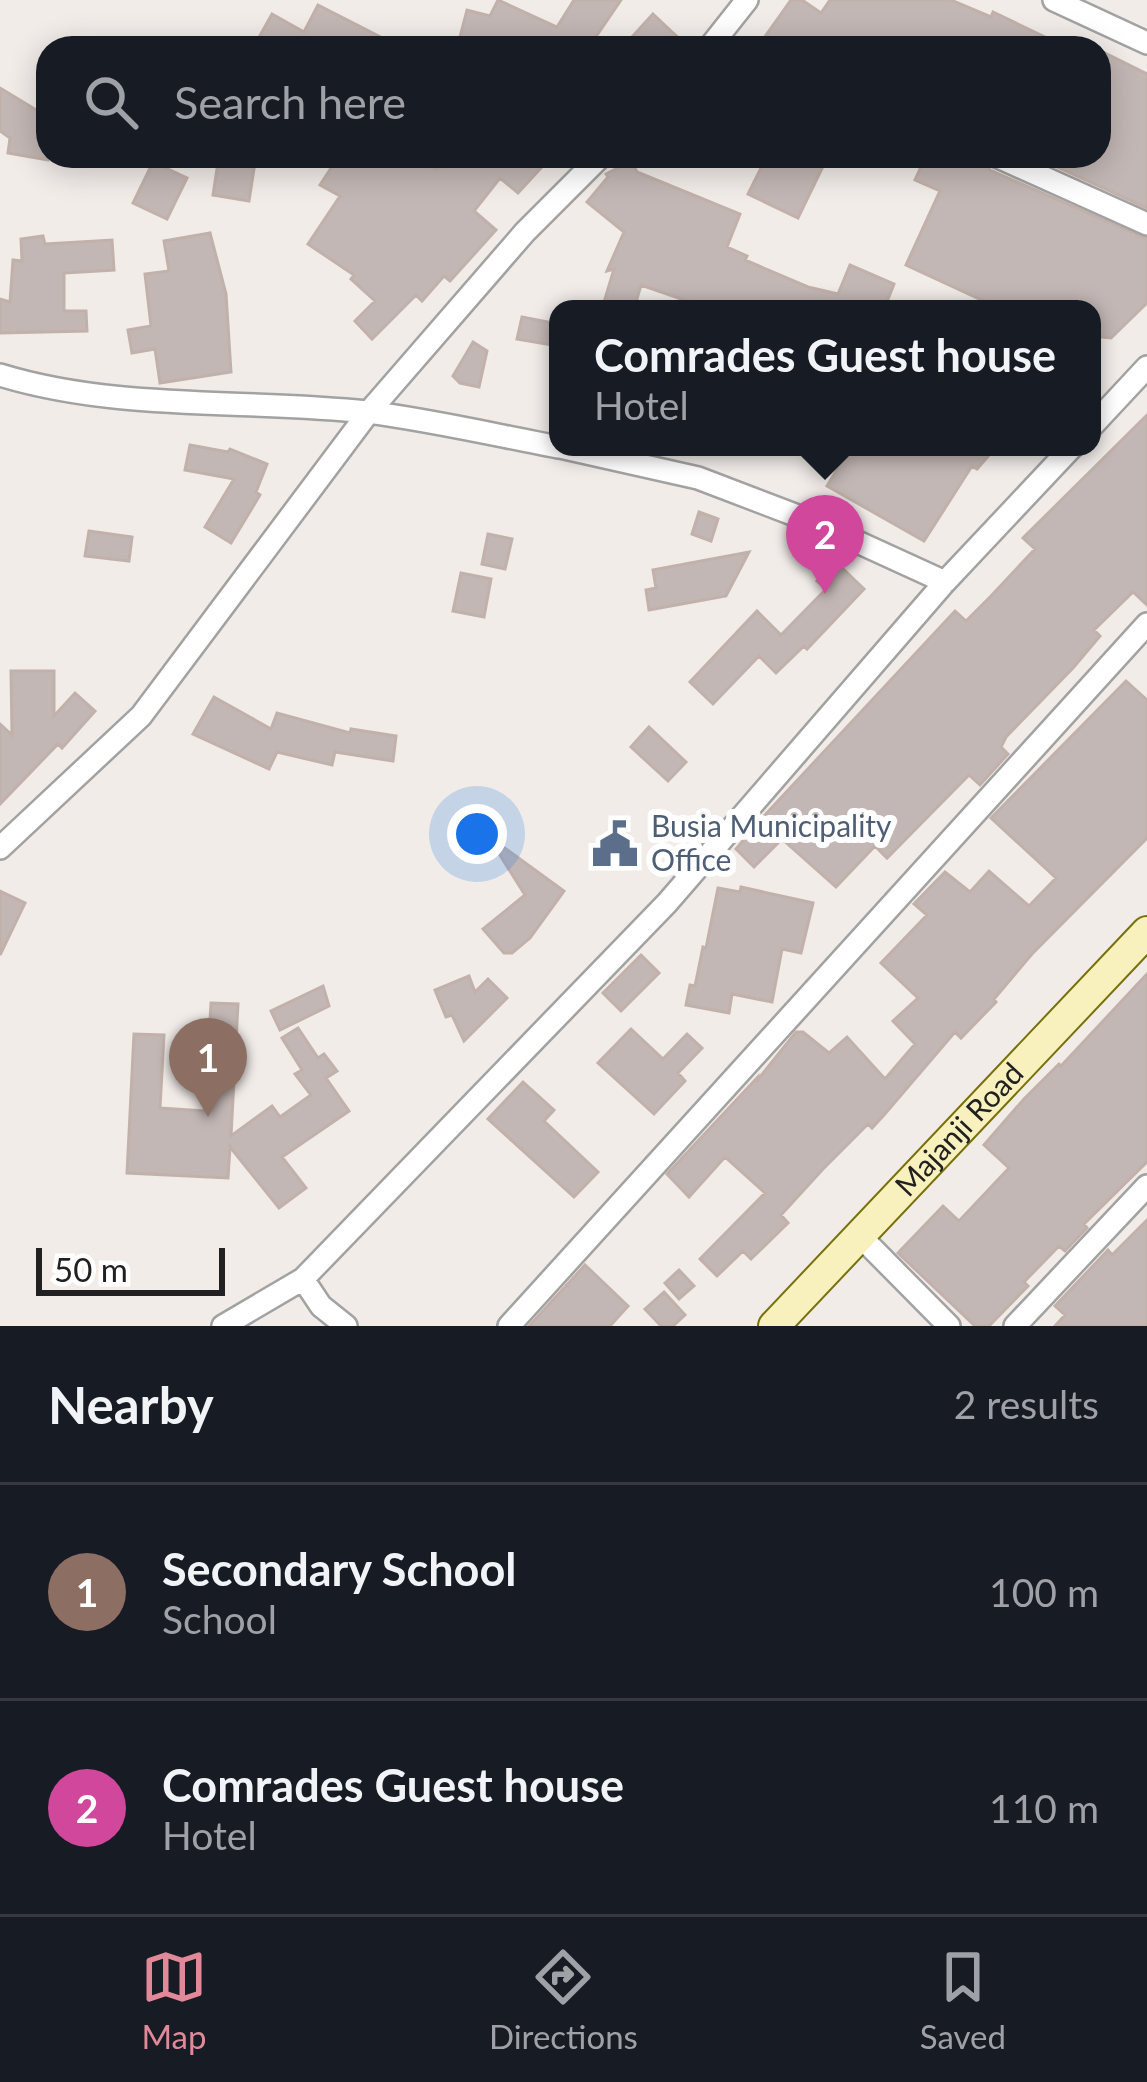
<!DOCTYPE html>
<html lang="en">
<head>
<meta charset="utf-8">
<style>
  body { margin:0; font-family:Lato,sans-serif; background:#20242c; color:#f1f3f6 }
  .scale { position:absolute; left:36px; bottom:30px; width:189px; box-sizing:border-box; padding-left:12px; border:6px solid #212121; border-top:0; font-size:33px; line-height:42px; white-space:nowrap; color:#212121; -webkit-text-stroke:9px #fff; paint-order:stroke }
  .you { position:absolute; left:477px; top:834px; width:42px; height:42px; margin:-30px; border:9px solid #fff; border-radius:50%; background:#1a73e8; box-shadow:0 0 0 18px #1a73e833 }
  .badge { display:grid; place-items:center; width:78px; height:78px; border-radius:50%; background:#e18899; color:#fff; font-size:39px; font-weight:700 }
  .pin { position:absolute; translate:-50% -99px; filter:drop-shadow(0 3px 6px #0008) }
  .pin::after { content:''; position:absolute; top:63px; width:42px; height:36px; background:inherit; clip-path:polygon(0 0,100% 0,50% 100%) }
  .popup { position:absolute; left:549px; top:300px; width:552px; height:156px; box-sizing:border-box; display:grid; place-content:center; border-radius:24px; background:#171b24; filter:drop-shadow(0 3px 9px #0005); font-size:39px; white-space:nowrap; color:#9ea1a6 }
  .popup b { font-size:45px; color:#f1f3f6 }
  .popup::after { content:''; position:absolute; left:50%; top:100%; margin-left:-24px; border:24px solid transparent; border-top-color:#171b24 }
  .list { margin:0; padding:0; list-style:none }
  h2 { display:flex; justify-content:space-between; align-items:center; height:156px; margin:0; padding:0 48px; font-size:51px }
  h2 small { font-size:39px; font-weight:400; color:#9ea1a6 }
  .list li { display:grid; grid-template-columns:78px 1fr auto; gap:36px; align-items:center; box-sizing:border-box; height:216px; padding:0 48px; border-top:3px solid #363941 }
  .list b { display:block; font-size:45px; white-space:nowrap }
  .list p { margin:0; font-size:39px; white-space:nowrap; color:#9ea1a6 }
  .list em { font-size:39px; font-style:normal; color:#9ea1a6 }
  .icon { flex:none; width:66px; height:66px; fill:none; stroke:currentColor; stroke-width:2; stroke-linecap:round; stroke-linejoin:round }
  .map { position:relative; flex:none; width:1147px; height:1326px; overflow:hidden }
  .search { position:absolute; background:#171b24; box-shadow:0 6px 30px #0003; left:36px; right:36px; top:36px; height:132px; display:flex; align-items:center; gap:30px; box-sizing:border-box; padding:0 42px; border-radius:36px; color:#9ea1a6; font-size:45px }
  .sheet { height:588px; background:#171b24 }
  nav { display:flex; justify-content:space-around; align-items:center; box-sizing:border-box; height:168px; border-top:3px solid #363941; background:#171b24; font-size:33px; color:#9ea1a6 }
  nav a { display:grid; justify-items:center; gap:6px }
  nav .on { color:#e18899 }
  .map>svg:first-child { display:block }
</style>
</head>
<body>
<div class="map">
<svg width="1147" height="1326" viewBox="0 0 1147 1326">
  <rect width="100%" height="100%" fill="#f1ece8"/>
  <path fill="#c2b7b4" stroke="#c2b1aa" stroke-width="3" d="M 498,0 L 557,27 L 574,0 L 621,0 L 591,44 L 598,48 L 495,48 L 460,37 L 467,10 L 490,16 Z
    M 791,0 L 802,0 L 821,13 L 830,0 L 951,0 L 991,17 L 993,12 L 1068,48 L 757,48 Z
    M 318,5 L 365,29 L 402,48 L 253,48 L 272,14 L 304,32 Z
    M 653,14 L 671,31 L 690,48 L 622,48 Z
    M 1099,50 L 1147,74 L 1147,208 L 1033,156 L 1099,156 Z
    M 0,88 L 48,117 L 48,160 L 8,153 L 10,138 L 0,131 Z
    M 219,156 L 256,156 L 249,201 L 213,195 Z
    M 339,156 L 413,156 L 437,170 L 448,156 L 552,156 L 518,193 L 500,178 L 474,211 L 496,230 L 450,281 L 444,276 L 422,301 L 416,295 L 372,339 L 355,321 L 375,301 L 351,279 L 354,275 L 308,244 L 340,196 L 320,185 Z
    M 767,156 L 828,156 L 798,218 L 748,194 Z
    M 926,156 L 953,163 L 956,156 L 981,156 L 990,170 L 1147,239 L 1147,303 L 1111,338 L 1092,336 L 1092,309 L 1001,309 L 906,265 L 940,191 L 915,180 Z
    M 631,161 L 637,172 L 740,214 L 727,247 L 747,256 L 745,260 L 808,287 L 838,294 L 850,265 L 894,284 L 884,309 L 710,309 L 641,285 L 634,309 L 602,309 L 614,269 L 607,271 L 624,232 L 587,202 L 608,177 L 606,174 Z
    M 153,162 L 187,178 L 167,219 L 133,203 Z
    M 210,233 L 226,294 L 231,372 L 160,383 L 155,349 L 132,353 L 128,330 L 151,326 L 145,274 L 169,271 L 164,241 Z
    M 43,236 L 45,244 L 112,240 L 114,270 L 64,273 L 64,311 L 86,311 L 87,331 L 0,333 L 0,299 L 10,302 L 13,260 L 22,261 L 21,239 Z
    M 522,317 L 558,324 L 558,346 L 517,339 Z
    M 473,342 L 487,351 L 479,387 L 460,383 L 453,376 Z
    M 1147,415 L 1147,605 L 1133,592 L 1094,630 L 1100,636 L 1073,668 L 1006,737 L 1001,747 L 1008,754 L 980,785 L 969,775 L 887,858 L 875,846 L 836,887 L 782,839 L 754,867 L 736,849 L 764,816 L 955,611 L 966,621 L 991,596 L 1035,549 L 1023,538 Z
    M 190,445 L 228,452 L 230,449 L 267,464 L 256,492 L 260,495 L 231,543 L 205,527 L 234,479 L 185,470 Z
    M 851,447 L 996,447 L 977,469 L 972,466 L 924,541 L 827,486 Z
    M 699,512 L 718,519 L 711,541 L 692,534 Z
    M 89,531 L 132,537 L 129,561 L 85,556 Z
    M 488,534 L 512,539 L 505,569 L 482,564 Z
    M 749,552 L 726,596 L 649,610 L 646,590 L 656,588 L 653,570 Z
    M 835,561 L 864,589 L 807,649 L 804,646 L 776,673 L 759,656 L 713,704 L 690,682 L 757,611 L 781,635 L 826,589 L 817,581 Z
    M 461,573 L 491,579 L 484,617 L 453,611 Z
    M 11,671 L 54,671 L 54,716 L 75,693 L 95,711 L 62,748 L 58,744 L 0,804 L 0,724 L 12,735 Z
    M 1126,681 L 1147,700 L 1147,838 L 1032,954 L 994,999 L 996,1002 L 961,1038 L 955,1032 L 884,1115 L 872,1128 L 868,1124 L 823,1169 L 781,1215 L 788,1223 L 751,1259 L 743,1251 L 717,1276 L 700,1259 L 765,1193 L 725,1157 L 689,1197 L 667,1174 L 757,1078 L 756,1082 L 796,1032 L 803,1032 L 829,1053 L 847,1037 L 885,1079 L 915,1044 L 893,1021 L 918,998 L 881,963 L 927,915 L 914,904 L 945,872 L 970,892 L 989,871 L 1029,906 L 1056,878 L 991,818 Z
    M 214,697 L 271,729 L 277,713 L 350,733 L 351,729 L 396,736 L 393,761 L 335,752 L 332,765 L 277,752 L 269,769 L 193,734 Z
    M 649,727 L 686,762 L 668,781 L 631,747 Z
    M 488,836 L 564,891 L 530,938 L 512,953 L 504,953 L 483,929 L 525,895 Z
    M 741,887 L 813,903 L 801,953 L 782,949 L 772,1002 L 732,994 L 729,1013 L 686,1005 L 690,985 L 695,986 L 703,947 L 706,948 L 718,888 L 740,892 Z
    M 0,891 L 25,903 L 0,955 Z
    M 641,955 L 659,973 L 621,1011 L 603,993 Z
    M 1147,974 L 1147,1162 L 1084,1224 L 1087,1228 L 1065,1251 L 1059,1246 L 1024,1282 L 1028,1286 L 989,1326 L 975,1326 L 898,1253 L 943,1206 L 959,1221 L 1009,1168 L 984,1145 L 1024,1099 L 1059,1064 L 1061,1066 Z
    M 469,976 L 475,992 L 488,979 L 507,998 L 464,1041 L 452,1015 L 446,1017 L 435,990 Z
    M 323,986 L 329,1006 L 280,1030 L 271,1011 Z
    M 211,1003 L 238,1004 L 231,1136 L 272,1106 L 280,1117 L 311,1095 L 295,1074 L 302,1070 L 282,1038 L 298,1028 L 318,1058 L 324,1054 L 337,1071 L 326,1078 L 349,1111 L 282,1157 L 306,1188 L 279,1208 L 230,1147 L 228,1178 L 127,1173 L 134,1034 L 164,1035 L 160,1108 L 205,1111 Z
    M 631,1029 L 663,1059 L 687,1034 L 702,1048 L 678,1073 L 685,1081 L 654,1114 L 598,1063 Z
    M 523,1082 L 554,1110 L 544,1121 L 598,1172 L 574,1197 L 488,1119 Z
    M 1147,1220 L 1147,1326 L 1055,1326 L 1065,1315 L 1055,1306 L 1108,1250 L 1112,1255 Z
    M 585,1265 L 628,1306 L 610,1326 L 529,1326 Z
    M 679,1270 L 694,1286 L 679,1299 L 665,1283 Z
    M 664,1292 L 685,1315 L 673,1326 L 661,1326 L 645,1309 Z"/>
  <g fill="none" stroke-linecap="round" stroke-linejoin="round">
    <defs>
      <path id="minor" d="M 1054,0 L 1147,43
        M 709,48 L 747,0
        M 996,156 L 1147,224
        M 0,375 C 117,411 246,399 367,412 C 431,420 495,435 558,447
        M 1092,426 L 1147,367
        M 560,447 L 698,478 L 816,523 L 945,582
        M 0,848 L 141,716 L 368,413 L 525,232 L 601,156
        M 860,1236 L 949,1326
        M 303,1279 L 321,1306 L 346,1326
        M 223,1326 L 303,1279 L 667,903 L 945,582 L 1072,447
        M 509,1326 L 1147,624
        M 1015,1326 L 1147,1186"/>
      <g id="secondary">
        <path id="s1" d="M 774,1326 L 1147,932"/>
      </g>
    </defs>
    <use href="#minor" stroke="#a2a2a2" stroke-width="26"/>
    <use href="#secondary" stroke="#787008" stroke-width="34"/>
    <use href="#minor" stroke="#fff" stroke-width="21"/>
    <use href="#secondary" stroke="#f8f1be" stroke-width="30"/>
  </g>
  <defs>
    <symbol id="civic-bare" viewBox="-9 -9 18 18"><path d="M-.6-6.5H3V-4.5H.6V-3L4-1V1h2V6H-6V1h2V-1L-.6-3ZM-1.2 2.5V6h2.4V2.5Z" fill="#5c6f8a" stroke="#fff" stroke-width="2.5" paint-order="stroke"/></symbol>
  </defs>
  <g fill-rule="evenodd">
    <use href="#civic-bare" x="582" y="811" width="66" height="66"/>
  </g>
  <g text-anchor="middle" stroke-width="12" stroke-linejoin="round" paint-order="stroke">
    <g font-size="30" fill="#4e5e75" stroke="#fff" text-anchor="start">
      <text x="651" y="837">Busia Municipality<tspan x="651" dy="34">Office</tspan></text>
    </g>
    <g font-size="30" fill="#212121" stroke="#fff">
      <text dy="10" stroke="none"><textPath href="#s1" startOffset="270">Majanji Road</textPath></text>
    </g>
  </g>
</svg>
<div class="scale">50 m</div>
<div class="you"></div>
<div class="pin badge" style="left:208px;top:1117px;background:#8d6e63">1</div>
<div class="pin badge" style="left:825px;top:594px;background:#d1479c">2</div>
<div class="popup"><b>Comrades Guest house</b>Hotel</div>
<div class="search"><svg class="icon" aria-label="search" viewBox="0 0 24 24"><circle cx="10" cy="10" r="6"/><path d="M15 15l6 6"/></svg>Search here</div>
</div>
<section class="sheet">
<h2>Nearby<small>2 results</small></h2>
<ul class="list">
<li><span class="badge" style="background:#8d6e63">1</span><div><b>Secondary School</b><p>School</p></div><em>100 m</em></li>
<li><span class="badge" style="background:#d1479c">2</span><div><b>Comrades Guest house</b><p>Hotel</p></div><em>110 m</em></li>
</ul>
</section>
<nav>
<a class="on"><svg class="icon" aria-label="map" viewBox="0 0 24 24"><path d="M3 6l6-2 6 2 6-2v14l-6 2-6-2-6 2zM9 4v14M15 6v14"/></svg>Map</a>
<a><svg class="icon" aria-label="directions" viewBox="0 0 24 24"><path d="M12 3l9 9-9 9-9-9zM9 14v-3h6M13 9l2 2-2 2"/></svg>Directions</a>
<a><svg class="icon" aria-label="saved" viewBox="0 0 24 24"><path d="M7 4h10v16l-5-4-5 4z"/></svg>Saved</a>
</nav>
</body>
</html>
